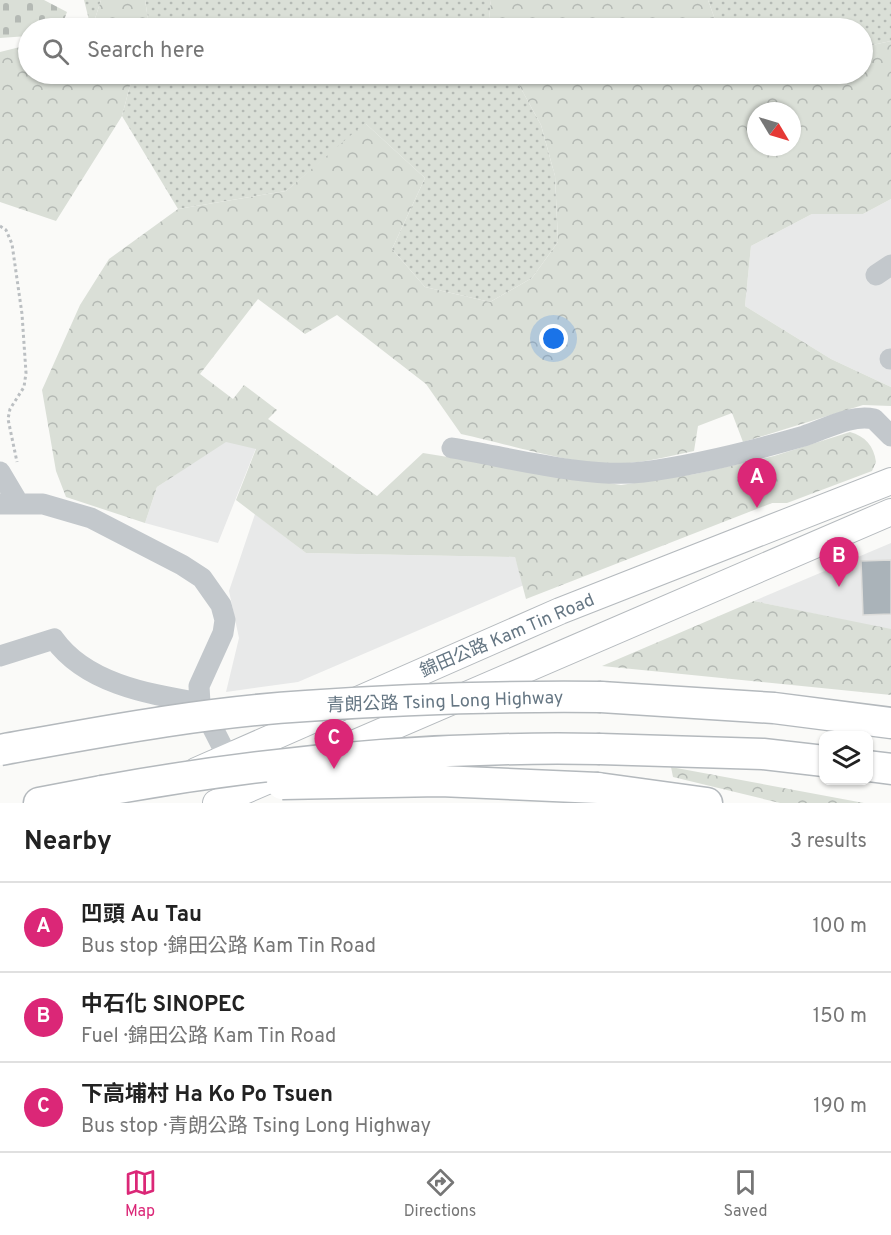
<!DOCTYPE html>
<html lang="en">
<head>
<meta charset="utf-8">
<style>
  body { margin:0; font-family:Overpass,"Noto Sans TC",sans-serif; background:#f6f6f6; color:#222 }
  .controls { position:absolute; right:18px; bottom:18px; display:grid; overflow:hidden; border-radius:12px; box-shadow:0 2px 4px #0004 }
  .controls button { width:54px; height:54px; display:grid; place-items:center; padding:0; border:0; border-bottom:2px solid #e0e0e0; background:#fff; color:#222; font:30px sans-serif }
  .compass { position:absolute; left:747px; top:102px; width:54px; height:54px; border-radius:50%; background:#fff; box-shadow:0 2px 4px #0004; rotate:128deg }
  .you { position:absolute; left:554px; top:339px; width:21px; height:21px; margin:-15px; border:4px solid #fff; border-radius:50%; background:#1a73e8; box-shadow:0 0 0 9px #1a73e833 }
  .badge { display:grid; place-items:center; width:39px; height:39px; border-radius:50%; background:#db2777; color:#fff; font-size:20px; font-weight:700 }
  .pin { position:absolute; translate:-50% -50px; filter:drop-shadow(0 2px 3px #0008) }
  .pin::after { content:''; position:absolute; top:32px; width:21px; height:18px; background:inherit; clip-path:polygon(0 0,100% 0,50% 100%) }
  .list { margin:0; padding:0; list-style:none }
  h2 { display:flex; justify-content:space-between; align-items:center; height:78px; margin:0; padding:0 24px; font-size:26px }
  h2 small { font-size:20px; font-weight:400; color:#767676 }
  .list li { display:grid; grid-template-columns:39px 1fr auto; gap:18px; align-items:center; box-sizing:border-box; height:90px; padding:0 24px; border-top:2px solid #e0e0e0 }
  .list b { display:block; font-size:22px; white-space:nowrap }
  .list p { margin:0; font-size:20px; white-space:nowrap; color:#767676 }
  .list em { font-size:20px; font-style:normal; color:#767676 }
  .icon { flex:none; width:33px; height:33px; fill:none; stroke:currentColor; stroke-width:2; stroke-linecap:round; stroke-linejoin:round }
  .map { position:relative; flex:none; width:891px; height:803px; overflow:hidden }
  .search { position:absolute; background:#fff; box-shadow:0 2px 4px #0004; left:18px; right:18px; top:18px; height:66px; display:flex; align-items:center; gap:15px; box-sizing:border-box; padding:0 21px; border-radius:33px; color:#767676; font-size:22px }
  .sheet { height:348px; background:#fff }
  nav { display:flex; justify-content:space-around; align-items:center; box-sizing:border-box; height:84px; border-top:2px solid #e0e0e0; background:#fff; font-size:16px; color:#767676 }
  nav a { display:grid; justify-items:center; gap:3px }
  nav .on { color:#db2777 }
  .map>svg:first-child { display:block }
</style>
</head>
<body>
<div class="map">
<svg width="891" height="803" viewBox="0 0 891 803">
  <defs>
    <pattern id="grass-dots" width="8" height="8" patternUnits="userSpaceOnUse" patternTransform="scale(1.5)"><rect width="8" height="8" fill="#dadfd7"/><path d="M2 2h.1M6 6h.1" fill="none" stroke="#b4b9b4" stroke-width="1.8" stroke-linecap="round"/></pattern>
    <pattern id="forest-crowns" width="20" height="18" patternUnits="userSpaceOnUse" patternTransform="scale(1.5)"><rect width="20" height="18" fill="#dadfd7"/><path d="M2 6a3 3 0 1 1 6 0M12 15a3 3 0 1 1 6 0" fill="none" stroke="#b4b9b4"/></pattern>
    <pattern id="cemetery-stones" width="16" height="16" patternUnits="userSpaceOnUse" patternTransform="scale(1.5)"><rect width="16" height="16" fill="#dadfd7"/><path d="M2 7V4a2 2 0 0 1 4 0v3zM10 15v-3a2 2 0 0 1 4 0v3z" fill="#b4b9b4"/></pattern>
  </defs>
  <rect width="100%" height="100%" fill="#fafaf8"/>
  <path fill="#e8e9e9" d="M 891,199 L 891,387 L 831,359 L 745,306 L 751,246 L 812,214 L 863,214 Z
    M 226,441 L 256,448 L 218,543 L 145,523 L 157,487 Z
    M 255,514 L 306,553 L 515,557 L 524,585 L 298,682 L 226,692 L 239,638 L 229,591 Z
    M 891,543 L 891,630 L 754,601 L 820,573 Z"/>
  <path fill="url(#grass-dots)" d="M 84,0 L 101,0 L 92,28 L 91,28 Z
    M 145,0 L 491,0 L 488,28 L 145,28 L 148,19 Z
    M 708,0 L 891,0 L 891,41 L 863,47 L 862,28 L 718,28 Z
    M 133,74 L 513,74 L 541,125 L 555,176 L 558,242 L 532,278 L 490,302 L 425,287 L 392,249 L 425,178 L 366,124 L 286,191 L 178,209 L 122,116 Z"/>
  <path fill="url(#forest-crowns)" fill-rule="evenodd" d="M 101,0 L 145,0 L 148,19 L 145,28 L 92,28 Z
    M 491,0 L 708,0 L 718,28 L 488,28 Z
    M 891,41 L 891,199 L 863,214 L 812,214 L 751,246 L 745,306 L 831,359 L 891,387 L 891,406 L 863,405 L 743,442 L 732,413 L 698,426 L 694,451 C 666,457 639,464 611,464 C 569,464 504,443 461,434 L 426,384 L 337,315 L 305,334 L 258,299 L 200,374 L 233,399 L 244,385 L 277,410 L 268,419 L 377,496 L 423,453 L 621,485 L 695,474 L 774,456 L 850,432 C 865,436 874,446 876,462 L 872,471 L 787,503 L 772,503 L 526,599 L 515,557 L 306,553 L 236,500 L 256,449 L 226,442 L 157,487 L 145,523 L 66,497 L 56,471 L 42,390 L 80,305 L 109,259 L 178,209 L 286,191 L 365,123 L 425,178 L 392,249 L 425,287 L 490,302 L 532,278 L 558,242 L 555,176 L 541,125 L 513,74 L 862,74 L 863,47 ZM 756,111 L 792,111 L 792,147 L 756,147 Z
    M 28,45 L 28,74 L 133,74 L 122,116 L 56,221 L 0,202 L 0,52 Z
    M 754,601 L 891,629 L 891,695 L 602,666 Z
    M 671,767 L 864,803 L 780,803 L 673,777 Z"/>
  <path fill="url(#cemetery-stones)" d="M 0,0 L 44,0 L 67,12 L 61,28 L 28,28 L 28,36 L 0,38 Z"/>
  <path fill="#aab3b9" stroke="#dcdcda" stroke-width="1.5" d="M 891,560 L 891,614 L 863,615 L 861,561 Z"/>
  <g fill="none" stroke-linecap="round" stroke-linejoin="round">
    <defs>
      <path id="major" d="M 196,771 L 560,611 L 891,481
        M 216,803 L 891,512"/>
      <path id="highway" d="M 601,697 L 774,708 L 891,723
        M 600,749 L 763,754 L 824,761
        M 868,766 L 891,769
        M 598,788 L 707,803
        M 39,803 L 102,791"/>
    </defs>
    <use href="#major" stroke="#b5babe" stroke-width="28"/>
    <use href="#highway" stroke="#b4b9bd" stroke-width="33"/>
    <path stroke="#bbbfc2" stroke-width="3" stroke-dasharray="3 3" stroke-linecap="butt" d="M 0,226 L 6,230 L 12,244 L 22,314 L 26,373 L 24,387 L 10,409 L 8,419 L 17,462"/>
    <path stroke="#c3c8cc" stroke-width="21" d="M 876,275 L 891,265
      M 890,359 L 891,359
      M 452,448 C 507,457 589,479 643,472 C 696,465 752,451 804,436 C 826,429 851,414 874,419 L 891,436
      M 0,472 L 19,504
      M 0,504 L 43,504 L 91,518 L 182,565 L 202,578 L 221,605 L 225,620 L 223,633 L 199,686 L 200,703 L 227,756
      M 0,656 L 54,639 C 86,684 149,694 200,703"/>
    <use href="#major" stroke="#fff" stroke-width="26"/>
    <use href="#highway" stroke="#fff" stroke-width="30"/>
    <defs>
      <path id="highway-bridge" d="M 0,750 C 100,732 204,712 306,706 C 404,699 503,696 601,697
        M 282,784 L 440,781 L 598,788
        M 102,791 C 266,761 434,746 600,749"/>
    </defs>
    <use href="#highway-bridge" stroke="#b4b9bd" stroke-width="33" stroke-linecap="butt"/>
    <use href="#highway-bridge" stroke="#fff" stroke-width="30"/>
  </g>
  <g text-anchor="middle" stroke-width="6" stroke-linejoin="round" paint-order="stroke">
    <g font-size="18" fill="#657683" stroke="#fff">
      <text transform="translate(507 635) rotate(-23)" y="6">錦田公路 Kam Tin Road</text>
      <text transform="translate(445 701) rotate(-2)" y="6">青朗公路 Tsing Long Highway</text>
    </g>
  </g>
</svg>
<div class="controls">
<button><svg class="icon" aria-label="layers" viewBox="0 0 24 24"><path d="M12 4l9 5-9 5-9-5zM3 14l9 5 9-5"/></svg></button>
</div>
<svg class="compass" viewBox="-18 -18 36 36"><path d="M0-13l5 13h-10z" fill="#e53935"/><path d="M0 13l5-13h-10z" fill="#767676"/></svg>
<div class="you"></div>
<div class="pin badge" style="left:757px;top:508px">A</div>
<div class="pin badge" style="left:839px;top:587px">B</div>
<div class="pin badge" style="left:334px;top:769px">C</div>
<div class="search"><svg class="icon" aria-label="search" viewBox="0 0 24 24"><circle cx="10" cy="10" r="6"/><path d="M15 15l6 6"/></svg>Search here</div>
</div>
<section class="sheet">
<h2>Nearby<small>3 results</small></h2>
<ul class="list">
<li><span class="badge">A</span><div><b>凹頭 Au Tau</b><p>Bus stop · 錦田公路 Kam Tin Road</p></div><em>100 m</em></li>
<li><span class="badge">B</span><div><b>中石化 SINOPEC</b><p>Fuel · 錦田公路 Kam Tin Road</p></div><em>150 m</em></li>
<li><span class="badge">C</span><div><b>下高埔村 Ha Ko Po Tsuen</b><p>Bus stop · 青朗公路 Tsing Long Highway</p></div><em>190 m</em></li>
</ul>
</section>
<nav>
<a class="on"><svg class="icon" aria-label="map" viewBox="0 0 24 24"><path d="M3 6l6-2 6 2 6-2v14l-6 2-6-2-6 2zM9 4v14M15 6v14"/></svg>Map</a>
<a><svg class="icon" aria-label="directions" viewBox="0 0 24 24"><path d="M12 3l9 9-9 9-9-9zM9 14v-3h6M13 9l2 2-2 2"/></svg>Directions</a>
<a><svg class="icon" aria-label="saved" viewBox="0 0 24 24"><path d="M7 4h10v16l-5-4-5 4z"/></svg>Saved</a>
</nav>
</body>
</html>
